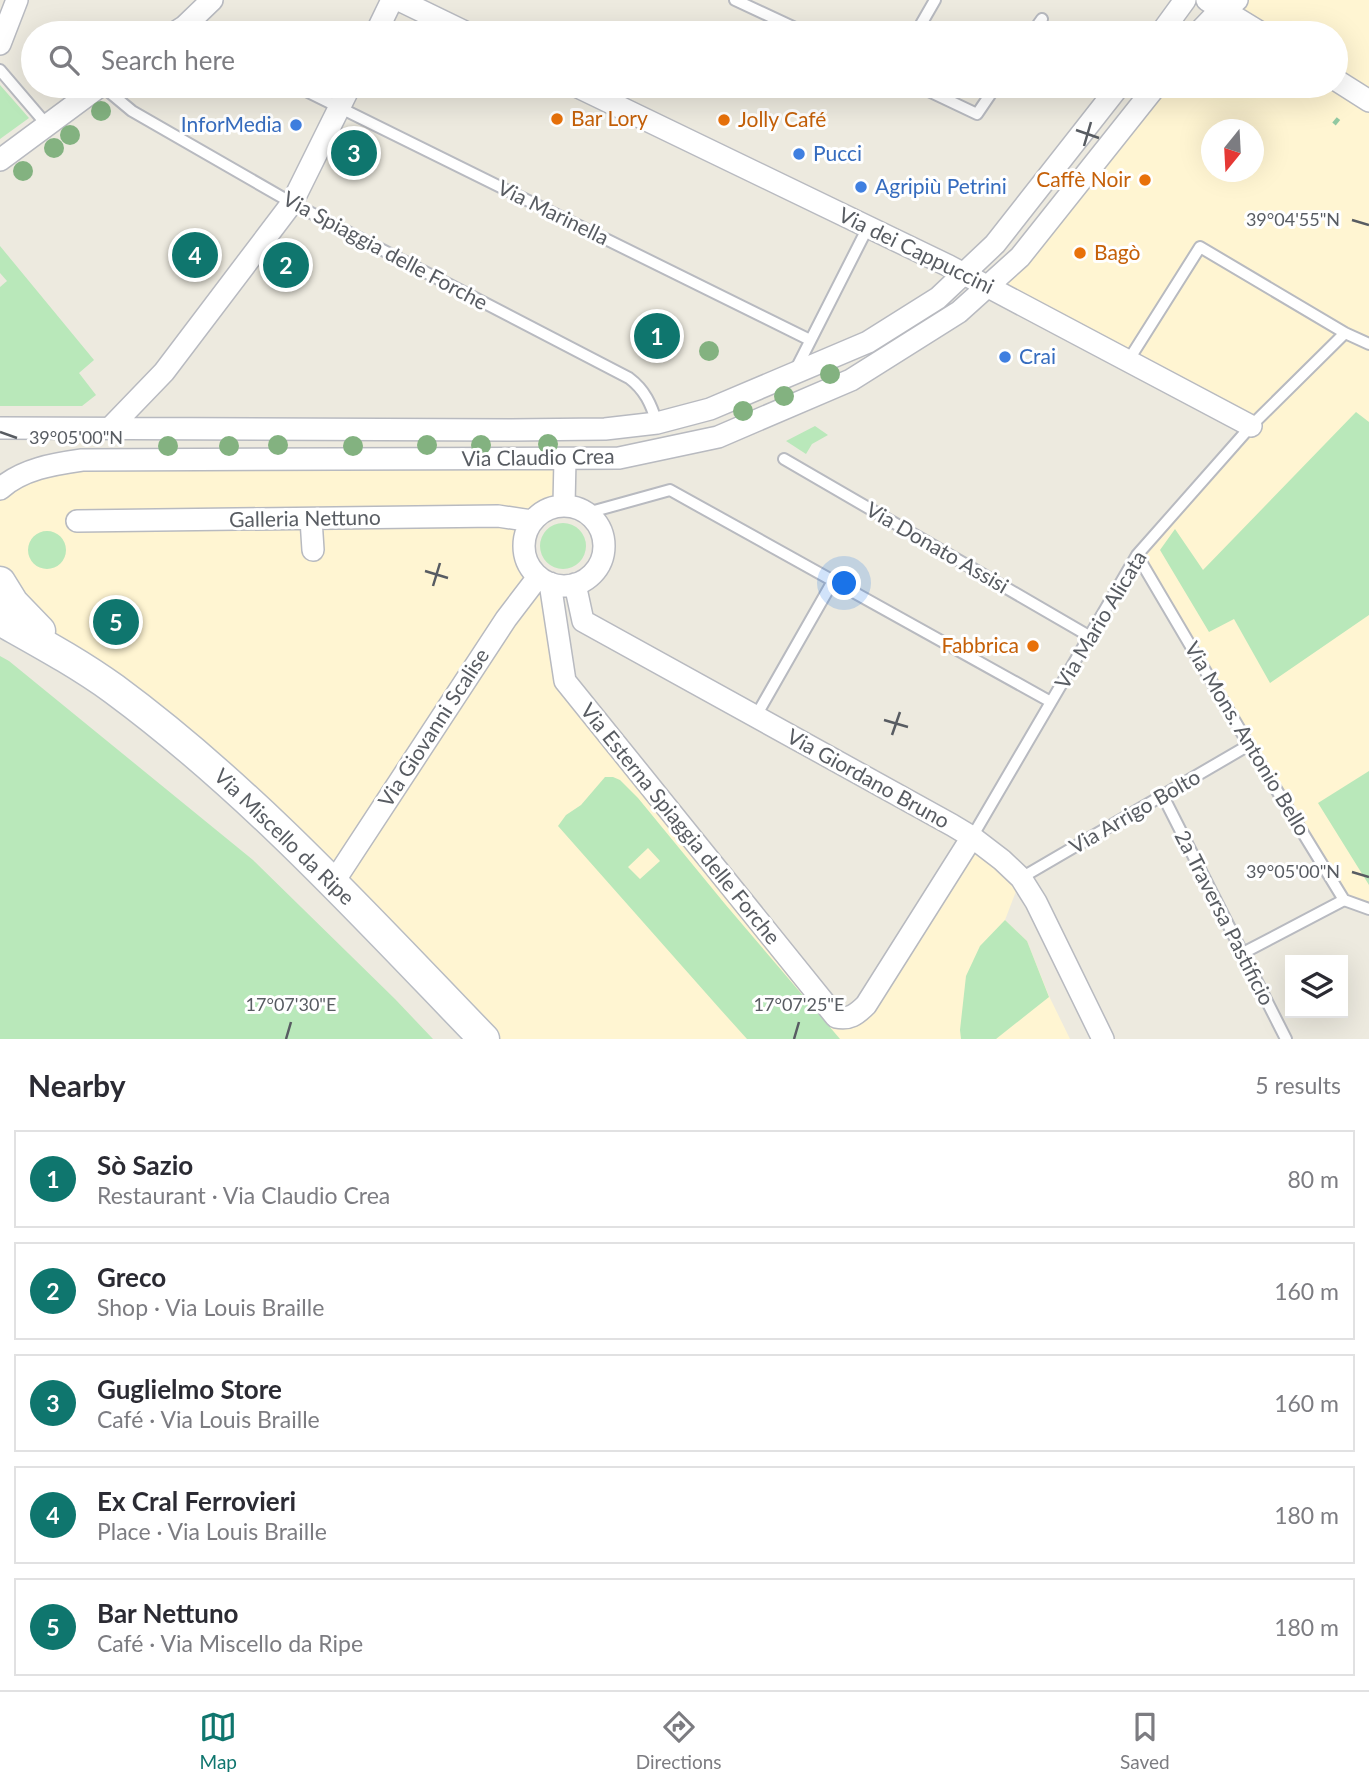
<!DOCTYPE html>
<html lang="en">
<head>
<meta charset="utf-8">
<style>
  body { margin:0; font-family:Lato,sans-serif; background:#f7f7f7; color:#2b2b33 }
  .controls { position:absolute; right:21px; bottom:21px; display:grid; overflow:hidden; border-radius:0px; box-shadow:0 7px 28px #0002 }
  .controls button { width:63px; height:63px; display:grid; place-items:center; padding:0; border:0; border-bottom:2px solid #e1e1e2; background:#fff; color:#2b2b33; font:35px sans-serif }
  .compass { position:absolute; left:1201px; top:119px; width:63px; height:63px; border-radius:50%; background:#fff; box-shadow:0 7px 28px #0002; rotate:198deg }
  .you { position:absolute; left:845px; top:584px; width:24px; height:24px; margin:-18px; border:5px solid #fff; border-radius:50%; background:#1a73e8; box-shadow:0 0 0 10px #1a73e833 }
  .badge { display:grid; place-items:center; width:46px; height:46px; border-radius:50%; background:#0f766e; color:#fff; font-size:23px; font-weight:700 }
  .pin { position:absolute; translate:-50% -50%; border:4px solid #fff; box-shadow:0 2px 7px #0006 }
  .list { margin:0; padding:0; list-style:none }
  h2 { display:flex; justify-content:space-between; align-items:center; height:91px; margin:0; padding:0 28px; font-size:30px }
  h2 small { font-size:23px; font-weight:400; color:#7c7c81 }
  .list li { display:grid; grid-template-columns:46px 1fr auto; gap:21px; align-items:center; box-sizing:border-box; height:98px; margin:0 14px 14px; padding:0 14px; border:2px solid #e1e1e2; border-radius:0px }
  .list b { display:block; font-size:26px; white-space:nowrap }
  .list p { margin:0; font-size:23px; white-space:nowrap; color:#7c7c81 }
  .list em { font-size:23px; font-style:normal; color:#7c7c81 }
  .icon { flex:none; width:38px; height:38px; fill:none; stroke:currentColor; stroke-width:2; stroke-linecap:round; stroke-linejoin:round }
  .map { position:relative; flex:none; width:1369px; height:1039px; overflow:hidden }
  .search { position:absolute; background:#fff; box-shadow:0 7px 28px #0002; left:21px; right:21px; top:21px; height:77px; display:flex; align-items:center; gap:18px; box-sizing:border-box; padding:0 24px; border-radius:38px; color:#7c7c81; font-size:26px }
  .sheet { height:651px; background:#fff }
  nav { display:flex; justify-content:space-around; align-items:center; box-sizing:border-box; height:98px; border-top:2px solid #e1e1e2; background:#fff; font-size:19px; color:#7c7c81 }
  nav a { display:grid; justify-items:center; gap:4px }
  nav .on { color:#0f766e }
  .map>svg:first-child { display:block }
</style>
</head>
<body>
<div class="map">
<svg width="1369" height="1039" viewBox="0 0 1369 1039">
  <rect width="100%" height="100%" fill="#edeadf"/>
  <path fill="#fff5d2" fill-rule="evenodd" d="M 1237,0 L 1369,0 L 1369,909 L 1344,900 L 1137,555 L 1251,427 L 988,287 L 1156,86 L 1336,86 L 1336,33 L 1198,33 ZM 1212,130 L 1254,130 L 1254,172 L 1212,172 Z
    M 565,459 L 564,505 L 545,510 L 532,521 L 525,533 L 523,547 L 529,566 L 538,577 L 565,681 L 849,1018 L 972,837 L 1021,878 L 1005,920 L 1027,941 L 1049,996 L 1070,1039 L 484,1039 L 333,883 L 65,657 L 0,582 L 0,489 L 48,465 Z"/>
  <path fill="#b9e8ba" fill-rule="evenodd" d="M 0,85 L 29,118 L 0,139 Z
    M 0,246 L 94,360 L 79,373 L 96,395 L 82,406 L 0,406 L 0,287 L 7,281 L 0,273 Z
    M 1356,412 L 1369,422 L 1369,615 L 1270,683 L 1234,619 L 1209,632 L 1160,550 L 1175,529 L 1203,570 Z
    M 815,426 L 828,435 L 812,444 L 806,454 L 786,441 Z
    M540 546a23 23 0 1 1 46 0a23 23 0 1 1-46 0Z
    M28 550a19 19 0 1 1 38 0a19 19 0 1 1-38 0Z
    M 0,656 L 9,661 L 253,860 L 395,999 L 433,1039 L 0,1039 Z
    M 1369,771 L 1369,885 L 1318,803 Z
    M 605,777 L 613,777 L 620,780 L 638,798 L 725,904 L 840,1039 L 747,1039 L 720,1009 L 558,826 L 566,815 L 581,805 ZM 648,848 L 660,861 L 640,879 L 628,867 Z
    M 1005,920 L 1027,941 L 1049,997 L 996,1039 L 961,1039 L 960,1030 L 966,976 L 980,946 Z"/>
  <g fill="none" stroke-linecap="round" stroke-linejoin="round">
    <defs>
      <path id="lane" d="M 735,0 L 806,33
        M 916,33 L 935,0
        M 1032,33 L 1042,19
        M 0,70 L 47,125
        M 102,86 L 132,111 L 292,203 L 629,378 C 645,390 651,404 657,423
        M 296,86 L 810,340
        M 918,86 L 977,114 L 996,86
        M 1128,361 L 1200,247 L 1345,333 L 1369,344
        M 795,371 L 868,227
        M 784,459 L 1089,636
        M 587,513 L 670,490 L 1051,702
        M 1137,555 L 1249,745 L 1344,900 L 1369,909
        M 756,716 L 833,581
        M 1163,796 L 1286,1039
        M 972,837 L 1137,555 L 1251,426 L 1345,333
        M 1021,878 L 1249,745
        M 1243,953 L 1344,900"/>
      <path id="street" d="M 399,0 L 467,33
        M 1207,0 L 1261,33
        M 174,33 L 185,26 L 212,0
        M 376,33 L 392,0
        M 1161,33 L 1185,0
        M 1198,33 L 1221,9 L 1237,0
        M 0,44 L 17,0
        M 1336,80 L 1369,101
        M 576,86 L 949,266 L 1251,426
        M 0,160 L 100,86
        M 111,427 L 164,372 L 292,203 L 350,86
        M 0,428 L 511,430 L 605,429 L 657,423 L 710,409 L 868,342 L 938,298 L 995,244 L 1119,86
        M 0,489 C 22,469 54,464 82,460 L 619,458 L 718,437 L 851,380 L 959,312 L 1020,257 L 1156,86
        M 564,505 L 565,459
        M524 546a40 40 0 1 1 80 0a40 40 0 1 1-80 0Z
        M 311,519 L 313,550
        M 77,521 L 498,516 L 532,521
        M 550,583 L 565,681 L 836,1017 C 849,1020 856,1015 866,1005 L 972,837
        M 575,584 L 583,621 L 952,825 L 972,837 L 1002,860 L 1021,878 L 1036,902 L 1103,1039
        M 333,883 L 506,619 L 538,577"/>
      <path id="secondary" d="M 0,582 L 13,603 L 40,631
        M 0,620 C 39,642 78,663 114,689 C 251,790 366,917 484,1039"/>
    </defs>
    <use href="#lane" stroke="#b8bac0" stroke-width="14"/>
    <use href="#street" stroke="#b8bac0" stroke-width="24"/>
    <use href="#secondary" stroke="#b8bcc3" stroke-width="33"/>
    <path stroke="#92c9a2" stroke-width="4.5" stroke-dasharray="7 3.5" stroke-linecap="butt" d="M 1334,124 L 1339,118"/>
    <use href="#lane" stroke="#fff" stroke-width="10"/>
    <use href="#street" stroke="#fff" stroke-width="21"/>
    <use href="#secondary" stroke="#fff" stroke-width="30"/>
  </g>
  <g fill="#83b280">
    <circle cx="101" cy="111" r="10"/>
    <circle cx="70" cy="135" r="10"/>
    <circle cx="54" cy="148" r="10"/>
    <circle cx="23" cy="171" r="10"/>
    <circle cx="709" cy="351" r="10"/>
    <circle cx="830" cy="374" r="10"/>
    <circle cx="784" cy="396" r="10"/>
    <circle cx="743" cy="411" r="10"/>
    <circle cx="548" cy="444" r="10"/>
    <circle cx="278" cy="445" r="10"/>
    <circle cx="427" cy="445" r="10"/>
    <circle cx="481" cy="445" r="10"/>
    <circle cx="168" cy="446" r="10"/>
    <circle cx="229" cy="446" r="10"/>
    <circle cx="353" cy="446" r="10"/>
  </g>
  <path fill="none" stroke="#585c62" stroke-width="2.5" d="M 1076,130 L 1099,138M 1084,146 L 1091,122M 1352,220 L 1369,225M 0,432 L 17,438M 425,571 L 448,578M 433,586 L 440,563M 884,720 L 908,727M 892,735 L 900,712M 1352,872 L 1369,877M 286,1039 L 291,1022M 794,1039 L 799,1022"/>
  <g fill="#e8710a" stroke="#fff" stroke-width="2.5">
    <circle cx="557" cy="119" r="7"/>
    <circle cx="724" cy="120" r="7"/>
    <circle cx="1145" cy="180" r="7"/>
    <circle cx="1080" cy="253" r="7"/>
    <circle cx="1033" cy="646" r="7"/>
  </g>
  <g fill="#3f7fe0" stroke="#fff" stroke-width="2.5">
    <circle cx="296" cy="125" r="7"/>
    <circle cx="799" cy="154" r="7"/>
    <circle cx="861" cy="187" r="7"/>
    <circle cx="1005" cy="357" r="7"/>
  </g>
  <g text-anchor="middle" stroke-width="6" stroke-linejoin="round" paint-order="stroke">
    <g font-size="21" fill="#c56008" stroke="#fff" text-anchor="start">
      <text x="571" y="126">Bar Lory</text>
      <text x="738" y="127">Jolly Café</text>
      <text x="1131" y="187" text-anchor="end">Caffè Noir</text>
      <text x="1094" y="260">Bagò</text>
      <text x="1019" y="653" text-anchor="end">Fabbrica</text>
    </g>
    <g font-size="21" fill="#366cbe" stroke="#fff" text-anchor="start">
      <text x="282" y="132" text-anchor="end">InforMedia</text>
      <text x="813" y="161">Pucci</text>
      <text x="875" y="194">Agripiù Petrini</text>
      <text x="1019" y="364">Crai</text>
    </g>
    <g font-size="21" fill="#585c62" stroke="#fff">
      <text transform="translate(553 213) rotate(26)" y="7">Via Marinella</text>
      <text transform="translate(385 251) rotate(28)" y="7">Via Spiaggia delle Forche</text>
      <text transform="translate(916 251) rotate(26)" y="7">Via dei Cappuccini</text>
      <text transform="translate(538 458) rotate(-1)" y="7">Via Claudio Crea</text>
      <text transform="translate(305 519) rotate(-1)" y="7">Galleria Nettuno</text>
      <text transform="translate(937 548) rotate(30)" y="7">Via Donato Assisi</text>
      <text transform="translate(1101 620) rotate(-59)" y="7">Via Mario Alicata</text>
      <text transform="translate(434 728) rotate(-57)" y="7">Via Giovanni Scalise</text>
      <text transform="translate(1247 739) rotate(59)" y="7">Via Mons. Antonio Bello</text>
      <text transform="translate(868 779) rotate(29)" y="7">Via Giordano Bruno</text>
      <text transform="translate(1135 812) rotate(-30)" y="7">Via Arrigo Bolto</text>
      <text transform="translate(680 824) rotate(51)" y="7">Via Esterna Spiaggia delle Forche</text>
      <text transform="translate(284 837) rotate(44)" y="7">Via Miscello da Ripe</text>
      <text transform="translate(1224 918) rotate(63)" y="7">2a Traversa Pastificio</text>
    </g>
  </g>
  <g font-size="18" text-anchor="middle" fill="#585c62" stroke="#fff" stroke-width="6" stroke-linejoin="round" paint-order="stroke">
    <text x="1293" y="226">39°04'55"N</text>
    <text x="76" y="444">39°05'00"N</text>
    <text x="1293" y="878">39°05'00"N</text>
    <text x="799" y="1011">17°07'25"E</text>
    <text x="291" y="1011">17°07'30"E</text>
  </g>
</svg>
<div class="controls">
<button><svg class="icon" aria-label="layers" viewBox="0 0 24 24"><path d="M12 4l9 5-9 5-9-5zM3 14l9 5 9-5"/></svg></button>
</div>
<svg class="compass" viewBox="-18 -18 36 36"><path d="M0-13l5 13h-10z" fill="#e53935"/><path d="M0 13l5-13h-10z" fill="#7c7c81"/></svg>
<div class="you"></div>
<div class="pin badge" style="left:657px;top:336px">1</div>
<div class="pin badge" style="left:286px;top:265px">2</div>
<div class="pin badge" style="left:354px;top:153px">3</div>
<div class="pin badge" style="left:195px;top:255px">4</div>
<div class="pin badge" style="left:116px;top:622px">5</div>
<div class="search"><svg class="icon" aria-label="search" viewBox="0 0 24 24"><circle cx="10" cy="10" r="6"/><path d="M15 15l6 6"/></svg>Search here</div>
</div>
<section class="sheet">
<h2>Nearby<small>5 results</small></h2>
<ul class="list">
<li><span class="badge">1</span><div><b>Sò Sazio</b><p>Restaurant · Via Claudio Crea</p></div><em>80 m</em></li>
<li><span class="badge">2</span><div><b>Greco</b><p>Shop · Via Louis Braille</p></div><em>160 m</em></li>
<li><span class="badge">3</span><div><b>Guglielmo Store</b><p>Café · Via Louis Braille</p></div><em>160 m</em></li>
<li><span class="badge">4</span><div><b>Ex Cral Ferrovieri</b><p>Place · Via Louis Braille</p></div><em>180 m</em></li>
<li><span class="badge">5</span><div><b>Bar Nettuno</b><p>Café · Via Miscello da Ripe</p></div><em>180 m</em></li>
</ul>
</section>
<nav>
<a class="on"><svg class="icon" aria-label="map" viewBox="0 0 24 24"><path d="M3 6l6-2 6 2 6-2v14l-6 2-6-2-6 2zM9 4v14M15 6v14"/></svg>Map</a>
<a><svg class="icon" aria-label="directions" viewBox="0 0 24 24"><path d="M12 3l9 9-9 9-9-9zM9 14v-3h6M13 9l2 2-2 2"/></svg>Directions</a>
<a><svg class="icon" aria-label="saved" viewBox="0 0 24 24"><path d="M7 4h10v16l-5-4-5 4z"/></svg>Saved</a>
</nav>
</body>
</html>
